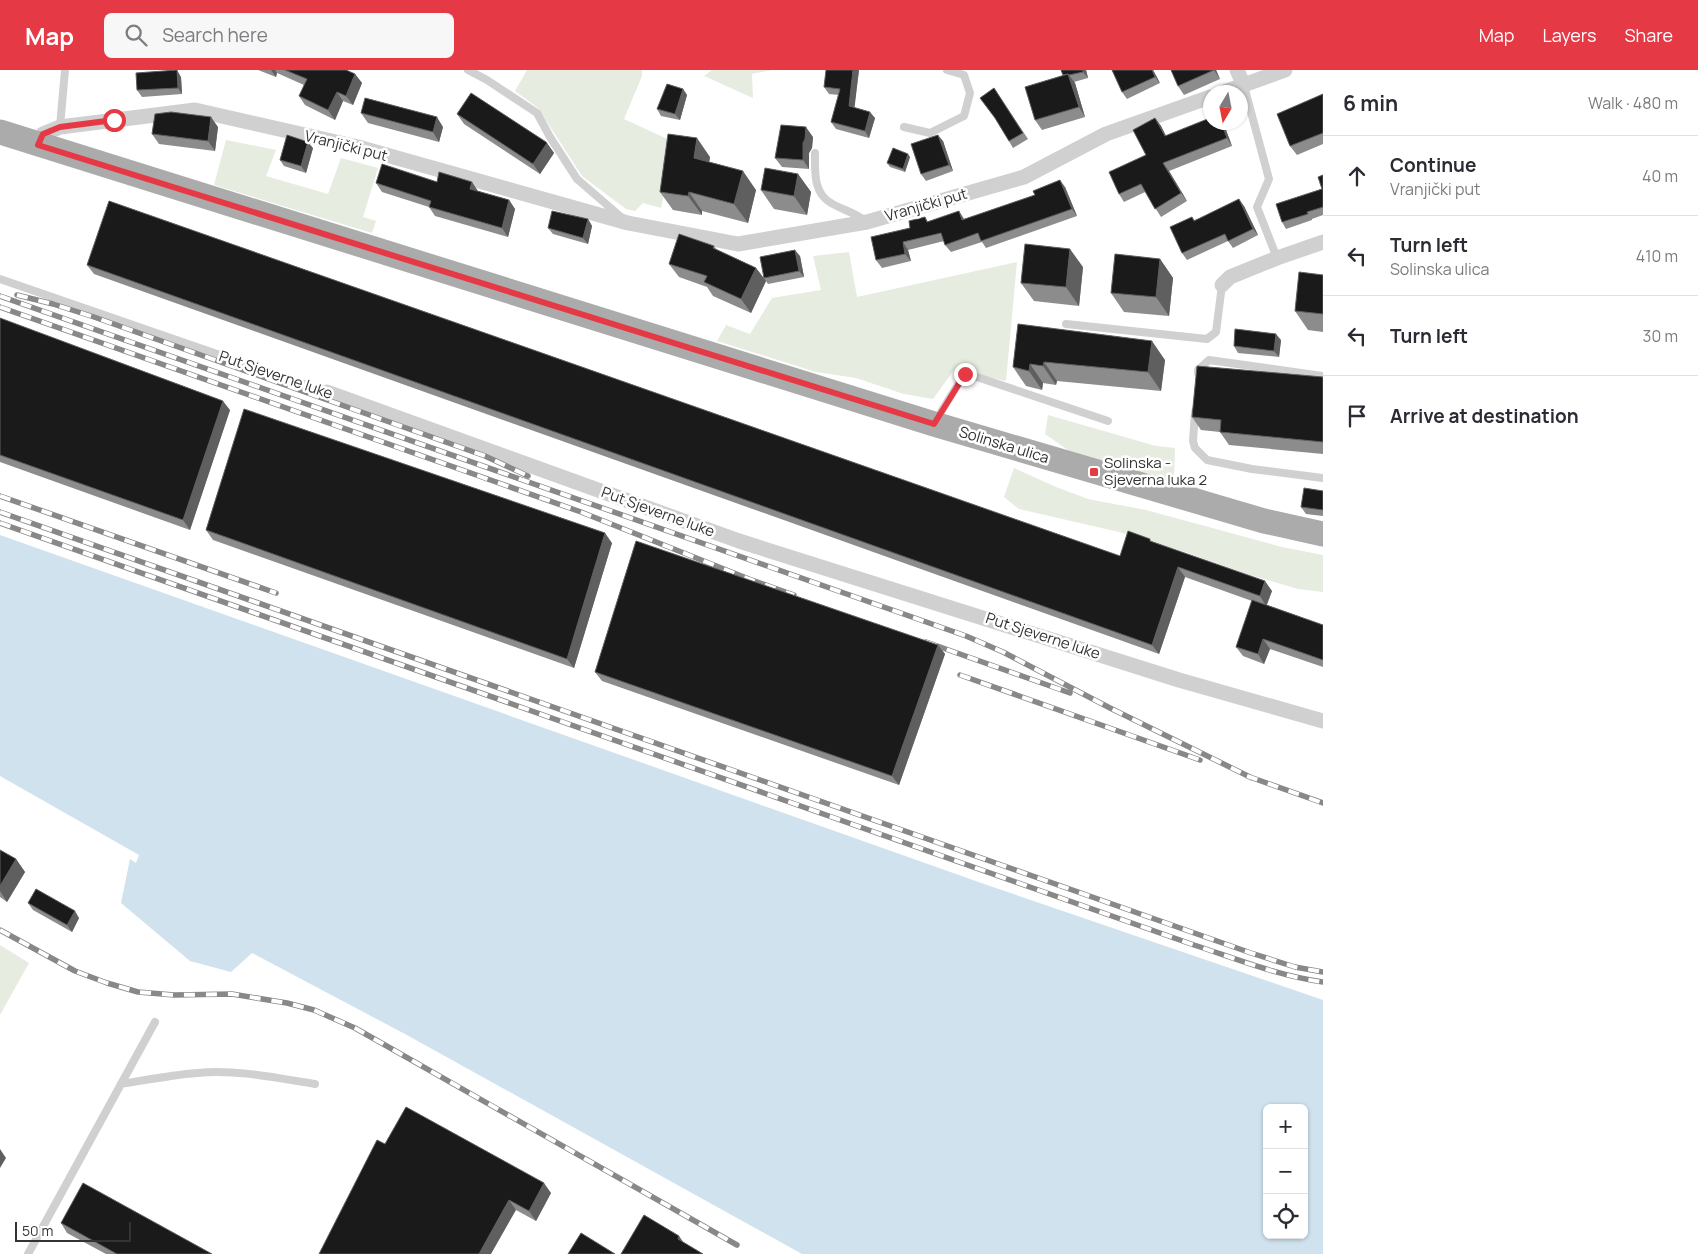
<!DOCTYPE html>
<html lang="en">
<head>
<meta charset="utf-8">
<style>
  body { margin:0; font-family:Manrope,sans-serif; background:#f7f7f7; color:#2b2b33 }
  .controls { position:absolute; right:15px; bottom:15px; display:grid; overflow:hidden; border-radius:8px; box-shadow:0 1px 4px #0004 }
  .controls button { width:45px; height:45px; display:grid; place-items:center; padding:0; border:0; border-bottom:1px solid #e1e1e2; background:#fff; color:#2b2b33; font:25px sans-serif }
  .compass { position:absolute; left:1203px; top:15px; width:45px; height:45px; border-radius:50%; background:#fff; box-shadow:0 1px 4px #0004; rotate:190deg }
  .scale { position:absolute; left:15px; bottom:12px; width:116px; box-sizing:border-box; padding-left:5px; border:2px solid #333; border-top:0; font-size:14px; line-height:18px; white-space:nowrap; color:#333; -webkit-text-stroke:4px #fff; paint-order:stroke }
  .stop { position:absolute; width:15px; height:15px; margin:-11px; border:4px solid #e63946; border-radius:50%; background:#fff }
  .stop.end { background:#e63946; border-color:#fff; box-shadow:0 1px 5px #0008 }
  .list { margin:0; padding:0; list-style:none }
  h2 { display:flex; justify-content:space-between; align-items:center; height:65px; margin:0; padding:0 20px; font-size:21px }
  h2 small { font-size:16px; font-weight:400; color:#7c7c81 }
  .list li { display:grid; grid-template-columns:32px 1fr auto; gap:15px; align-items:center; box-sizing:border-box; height:80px; padding:0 20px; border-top:1px solid #e1e1e2 }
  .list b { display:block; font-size:19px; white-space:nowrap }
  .list p { margin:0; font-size:16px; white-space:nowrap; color:#7c7c81 }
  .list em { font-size:16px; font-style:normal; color:#7c7c81 }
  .icon { flex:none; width:28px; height:28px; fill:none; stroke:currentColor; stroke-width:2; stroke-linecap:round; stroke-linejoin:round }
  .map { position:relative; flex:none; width:1323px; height:1184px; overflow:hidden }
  header { display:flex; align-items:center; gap:30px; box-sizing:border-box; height:70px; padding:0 25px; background:#e63946; color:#fff }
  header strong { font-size:24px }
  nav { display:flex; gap:28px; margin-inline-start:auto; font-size:18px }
  .search { width:350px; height:45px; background:#f7f7f7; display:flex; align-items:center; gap:12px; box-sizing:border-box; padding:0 18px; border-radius:8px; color:#7c7c81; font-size:19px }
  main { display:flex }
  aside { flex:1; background:#fff }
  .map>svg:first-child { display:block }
</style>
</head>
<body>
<header>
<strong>Map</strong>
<div class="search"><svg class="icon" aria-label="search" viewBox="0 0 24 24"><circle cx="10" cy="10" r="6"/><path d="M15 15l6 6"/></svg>Search here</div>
<nav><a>Map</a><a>Layers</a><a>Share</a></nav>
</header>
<main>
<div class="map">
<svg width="1323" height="1184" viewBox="0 0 1323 1184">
  <rect width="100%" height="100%" fill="#fff"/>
  <path fill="#e6ecdf" d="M 527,0 L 642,0 L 642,6 L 624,49 L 674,72 L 661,138 L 643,133 L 635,141 L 626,139 L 582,106 L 538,38 L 515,21 Z
    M 712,0 L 772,0 L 752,4 L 753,28 L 704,6 Z
    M 226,70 L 276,80 L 266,106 L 328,124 L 341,88 L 378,98 L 363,147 L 376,151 L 372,163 L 214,115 Z
    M 849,182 L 857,227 L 1017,192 L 1006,311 L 954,300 L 933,329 L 904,324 L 856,308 L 816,302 L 717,271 L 726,255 L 750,264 L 772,228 L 821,220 L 813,186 Z
    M 1048,345 L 1156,376 L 1175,378 L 1174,407 L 1226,430 L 1075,385 L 1045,364 Z
    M 1014,398 L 1056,417 L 1088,429 L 1146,440 L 1282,477 L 1323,485 L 1323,522 L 1298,519 L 1247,504 L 1185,482 L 1119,462 L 1019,439 L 1004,427 Z
    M 0,875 L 29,893 L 0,945 Z"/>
  <path fill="#cfe2ee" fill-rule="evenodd" d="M 0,465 L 987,815 L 1323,930 L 1323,1184 L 802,1184 L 405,964 L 252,883 L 231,902 L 190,891 L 121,833 L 130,789 L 136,793 L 139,785 L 0,706 ZM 1267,1038 L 1304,1038 L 1304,1165 L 1267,1165 Z"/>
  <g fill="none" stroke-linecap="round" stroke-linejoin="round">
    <path stroke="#d0d0d0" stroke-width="8" d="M 468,0 L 487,10 L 537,43 L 550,67 L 577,109 L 621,147
      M 1244,16 L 1269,109 L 1257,137 L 1277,188
      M 60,57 L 65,0
      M 904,57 L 930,63 L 964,46 L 970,23 L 964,5 L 947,0
      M 815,83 C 815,101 813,123 831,133 C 842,140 855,142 865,151
      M 0,209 L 327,322
      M 1066,254 L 1207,269 L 1216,262 L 1222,215
      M 1198,303 L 1198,300 L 1209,290 L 1323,306
      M 1195,342 L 1193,371 L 1195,378 L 1207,390 L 1252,399 L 1323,408
      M 936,350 L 965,303 L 1108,351
      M 121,1014 C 146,1010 172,1005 197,1003 C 236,999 277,1008 315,1014
      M 28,1184 L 155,952"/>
    <path stroke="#d0d0d0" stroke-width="15" d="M 1237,0 L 1244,16
      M 1224,22 L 1285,0
      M 38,75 L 43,64 L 60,57 L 195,40 L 358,77 L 628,153 L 738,174 L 867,152 L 1024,107 L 1106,64 L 1210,27
      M 1222,215 L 1230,207 L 1277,188 L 1323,172
      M 327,322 L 739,471 L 1179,610 L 1323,651"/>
    <path stroke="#ababab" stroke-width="25" d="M 0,62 L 934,354 L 1264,451 L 1323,464"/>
    <defs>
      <path id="rail" d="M 17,225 L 53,234 L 94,247 L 485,386 L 528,406
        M 0,226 L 966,566 L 1003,582 L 1110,638 L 1252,708
        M 0,237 L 581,442 L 749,509 L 794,525
        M 0,426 L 276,523
        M 0,442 L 1251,883 L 1295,897 L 1323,902
        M 0,453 L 1194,875 C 1237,889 1278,906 1323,912
        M 926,572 L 1070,623
        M 960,605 L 1200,690
        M 1247,706 L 1323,733
        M 0,860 L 75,901 L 107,913 L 138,922 L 174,925 L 232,924 L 287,933 L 314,940 L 355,958 L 737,1175"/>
    </defs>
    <use href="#rail" stroke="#888" stroke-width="5.5"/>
    <use href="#rail" stroke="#fff" stroke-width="4" stroke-dasharray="11" stroke-linecap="butt"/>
  </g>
  <path fill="#8c8c8c" d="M 258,0 L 346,0 L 355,4 L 362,13 L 353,35 L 343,31 L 335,50 L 305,35 L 299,26 L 304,15 L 277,3 L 276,7 Z
    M 859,0 L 854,37 L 875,48 L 869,68 L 836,59 L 831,52 L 839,25 L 829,24 L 824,17 Z
    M 1061,0 L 1086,0 L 1088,8 L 1074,12 L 1075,13 L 1085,47 L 1042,60 L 1035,50 L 1063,5 Z
    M 1153,0 L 1160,13 L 1127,29 L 1122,22 Z
    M 1171,0 L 1216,0 L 1220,9 L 1184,25 L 1178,16 Z
    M 181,7 L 182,24 L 142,27 L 137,20 Z
    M 994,18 L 1028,69 L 1013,78 L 996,49 Z
    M 683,19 L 687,25 L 680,50 L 661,46 L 657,39 Z
    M 1323,24 L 1323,74 L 1297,85 L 1290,76 Z
    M 361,43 L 443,57 L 439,72 L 368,53 Z
    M 457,44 L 546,72 L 554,83 L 540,104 L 464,54 Z
    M 1155,48 L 1161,56 L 1166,66 L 1223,52 L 1232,76 L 1169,101 L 1187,131 L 1161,147 L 1145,122 L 1124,132 L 1119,124 L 1146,85 Z
    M 218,57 L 215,81 L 159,74 L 152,64 Z
    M 813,67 L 812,78 L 809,83 L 809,99 L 782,97 L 775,88 Z
    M 943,71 L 953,101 L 926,111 L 921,104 Z
    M 313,78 L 306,103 L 284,96 L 280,90 Z
    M 710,87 L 709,92 L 756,120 L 748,153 L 702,141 L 702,145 L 673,140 L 660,122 Z
    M 910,87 L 905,102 L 890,97 L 887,93 Z
    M 798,104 L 811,122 L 807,145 L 774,139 L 761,120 Z
    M 1323,105 L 1323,145 L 1312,149 L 1312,150 L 1286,159 L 1282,152 L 1322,119 Z
    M 437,112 L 478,121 L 509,130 L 515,139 L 508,167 L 435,146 L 429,137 L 382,122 L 376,113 Z
    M 1065,117 L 1077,146 L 986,178 L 982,172 L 951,182 L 945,175 L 944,171 L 908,180 L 911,191 L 882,198 L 876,190 L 910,158 L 925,147 L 928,152 L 964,149 Z
    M 1244,136 L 1258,165 L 1233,178 L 1228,171 L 1187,190 L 1182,183 L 1192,147 L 1194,150 Z
    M 588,149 L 592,156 L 588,174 L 553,164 L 548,158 Z
    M 714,176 L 716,179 L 756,198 L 766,211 L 751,243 L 713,226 L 707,217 L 679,207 L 669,194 Z
    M 800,186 L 804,207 L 768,214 L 764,208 Z
    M 1160,189 L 1173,208 L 1169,246 L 1124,242 L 1111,223 Z
    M 87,195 L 1120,486 L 1152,472 L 1272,521 L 1267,535 L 1323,555 L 1323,597 L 1270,579 L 1264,594 L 1243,586 L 1236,577 L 1252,531 L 1185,507 L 1159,584 L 94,204 Z
    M 1083,197 L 1079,236 L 1034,231 L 1021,213 Z
    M 1323,205 L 1323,262 L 1308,260 L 1295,241 Z
    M 0,248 L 230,340 L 190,460 L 0,392 Z
    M 1018,254 L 1165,290 L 1161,321 L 1057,311 L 1056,315 L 1043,313 L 1042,320 L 1026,316 L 1013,297 Z
    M 1281,270 L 1279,287 L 1238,283 L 1234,276 Z
    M 1323,307 L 1323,384 L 1229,375 L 1220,362 L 1201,360 L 1192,347 Z
    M 1323,421 L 1323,446 L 1306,444 L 1301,437 Z
    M 206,460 L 612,473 L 574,598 L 213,470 Z
    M 938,575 L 945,584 L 899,715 L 602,611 L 595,602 Z
    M 0,780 L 16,789 L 25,802 L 7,832 L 0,827 Z
    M 28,833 L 79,848 L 72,862 L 33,840 Z
    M 385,1074 L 551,1123 L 536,1151 L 516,1140 Z
    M 61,1153 L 212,1184 L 106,1184 L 67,1163 Z"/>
  <path fill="#5f5f5f" d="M 177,0 L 181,7 L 182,24 L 178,18 Z
    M 271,0 L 275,0 L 277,3 L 276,7 Z
    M 853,0 L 859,0 L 854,42 L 849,36 Z
    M 1083,0 L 1086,0 L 1088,8 L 1083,2 Z
    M 1152,0 L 1153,0 L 1160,13 L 1155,7 Z
    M 1214,0 L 1216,0 L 1220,9 Z
    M 355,4 L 362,13 L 353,35 L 346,26 Z
    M 1068,4 L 1075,13 L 1085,47 L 1079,37 Z
    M 683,19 L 687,25 L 680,50 L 675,44 Z
    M 337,22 L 343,31 L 335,50 L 328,40 Z
    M 870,42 L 875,48 L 869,68 L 865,61 Z
    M 211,47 L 218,57 L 215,81 L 208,71 Z
    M 437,47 L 443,57 L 439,72 L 433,62 Z
    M 1155,48 L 1161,56 L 1170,74 L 1165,66 Z
    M 1221,52 L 1223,52 L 1232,76 L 1227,68 Z
    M 806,57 L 813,67 L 812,78 L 809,83 L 809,99 L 803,90 L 803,73 Z
    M 938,65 L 943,71 L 953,101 L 949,95 Z
    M 697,68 L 710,87 L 707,107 L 694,88 Z
    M 308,72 L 313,78 L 306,103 L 301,96 Z
    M 547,73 L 554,83 L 540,104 L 533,94 Z
    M 908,84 L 910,87 L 905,102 L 903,99 Z
    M 1163,93 L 1169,101 L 1187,131 L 1181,123 Z
    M 743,101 L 756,120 L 748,153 L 734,134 Z
    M 798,104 L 811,122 L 807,145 L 794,126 Z
    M 1060,110 L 1065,117 L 1077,146 L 1072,139 Z
    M 472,112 L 478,121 L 476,128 L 470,119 Z
    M 689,122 L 702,141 L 702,145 L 688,126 Z
    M 1239,129 L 1244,136 L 1258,165 L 1253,159 Z
    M 509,130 L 515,139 L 508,167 L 502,158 Z
    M 959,141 L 964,149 L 967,158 L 962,150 Z
    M 588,149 L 592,156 L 588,174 L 583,168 Z
    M 903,172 L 908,180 L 911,191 L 905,184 Z
    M 1070,179 L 1083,197 L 1079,236 L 1066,217 Z
    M 795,180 L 800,186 L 804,207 L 799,201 Z
    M 1160,189 L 1173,208 L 1169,246 L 1156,227 Z
    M 756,198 L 766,211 L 751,243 L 741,229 Z
    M 1276,264 L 1281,270 L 1279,287 L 1274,281 Z
    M 1152,271 L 1165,290 L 1161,321 L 1148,302 Z
    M 1044,292 L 1057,311 L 1056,315 L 1043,296 Z
    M 1030,294 L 1043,313 L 1042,320 L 1029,301 Z
    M 223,331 L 230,340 L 190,460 L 183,450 Z
    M 605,463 L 612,473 L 574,598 L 567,589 Z
    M 1178,497 L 1185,507 L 1159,584 L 1152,575 Z
    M 1265,511 L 1272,521 L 1266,536 L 1260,526 Z
    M 1263,569 L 1270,579 L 1264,594 L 1258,584 Z
    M 938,575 L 945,584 L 899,715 L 892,706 Z
    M 16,789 L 25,802 L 7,832 L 0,821 L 0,816 Z
    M 75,841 L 79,848 L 72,862 L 67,855 Z
    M 0,1079 L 6,1088 L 0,1098 Z
    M 544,1113 L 551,1123 L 536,1151 L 529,1141 Z
    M 509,1130 L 516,1140 L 491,1184 L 479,1184 Z
    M 679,1166 L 686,1176 L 678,1169 Z"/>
  <path fill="#1a1a1a" stroke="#5f5f5f" d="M 177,0 L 178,18 L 137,20 L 136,3 Z
    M 285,0 L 346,0 L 355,4 L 346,26 L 337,22 L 328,40 L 299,26 L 307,9 Z
    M 826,0 L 853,0 L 849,36 L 870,42 L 865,61 L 831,52 L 840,19 L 824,17 Z
    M 1061,0 L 1083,0 L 1083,2 L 1069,5 L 1068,4 L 1063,5 Z
    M 1112,0 L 1152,0 L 1155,7 L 1122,22 Z
    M 1171,0 L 1214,0 L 1178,16 Z
    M 1068,4 L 1079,37 L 1035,50 L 1025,17 Z
    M 667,14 L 683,19 L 675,44 L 657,39 Z
    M 994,18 L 1023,63 L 1009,71 L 995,48 L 980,28 Z
    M 471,23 L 546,72 L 547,73 L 533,94 L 457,44 Z
    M 1323,24 L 1323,63 L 1290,76 L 1277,44 Z
    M 365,28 L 437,47 L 433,62 L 361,43 Z
    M 171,42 L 211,47 L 208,71 L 152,64 L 155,44 Z
    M 1155,48 L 1165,66 L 1210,48 L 1210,52 L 1221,52 L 1227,68 L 1163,93 L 1181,123 L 1155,139 L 1141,114 L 1119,124 L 1109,102 L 1146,85 L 1133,60 Z
    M 781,55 L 806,57 L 805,69 L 803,73 L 803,90 L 775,88 Z
    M 668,64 L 697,68 L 694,88 L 743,101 L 734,134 L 689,122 L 688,126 L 660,122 Z
    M 287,65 L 308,72 L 301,96 L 280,90 Z
    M 938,65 L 949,95 L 921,104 L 911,74 Z
    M 893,78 L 908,84 L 903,99 L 887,93 Z
    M 382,94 L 437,112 L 439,102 L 472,112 L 470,119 L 509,130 L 502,158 L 429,137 L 431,131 L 376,113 Z
    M 765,98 L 798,104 L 794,126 L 761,120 Z
    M 1323,105 L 1323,137 L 1307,142 L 1308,144 L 1282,152 L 1276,134 L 1322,119 L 1318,107 Z
    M 1060,110 L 1072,139 L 981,171 L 978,163 L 945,175 L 941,163 L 903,172 L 905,184 L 876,190 L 871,167 L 910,158 L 909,151 L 925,147 L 927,152 L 959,141 L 962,150 L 1035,125 L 1033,121 Z
    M 1239,129 L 1253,159 L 1228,171 L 1225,164 L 1182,183 L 1170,157 L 1192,147 L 1194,151 Z
    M 109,131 L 1120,486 L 1128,461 L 1150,469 L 1150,471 L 1265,511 L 1260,526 L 1178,497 L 1152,575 L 87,195 Z
    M 552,141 L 588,149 L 583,168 L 548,158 Z
    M 679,164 L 714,176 L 713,178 L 756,198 L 741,229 L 704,212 L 707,206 L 669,194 Z
    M 1025,174 L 1070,179 L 1066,217 L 1021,213 Z
    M 795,180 L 799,201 L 764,208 L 760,187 Z
    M 1115,184 L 1160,189 L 1156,227 L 1111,223 Z
    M 1299,202 L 1323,205 L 1323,244 L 1295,241 Z
    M 0,248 L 223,331 L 183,450 L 0,385 Z
    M 1018,254 L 1152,271 L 1148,302 L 1044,292 L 1043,296 L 1030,294 L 1029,301 L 1013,297 Z
    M 1235,259 L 1276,264 L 1274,281 L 1234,276 Z
    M 1197,296 L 1323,307 L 1323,372 L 1220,362 L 1221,350 L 1192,347 Z
    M 244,339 L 605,463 L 567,589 L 206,460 Z
    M 1304,418 L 1323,421 L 1323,440 L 1301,437 Z
    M 636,471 L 938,575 L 892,706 L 595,602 Z
    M 1252,530 L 1323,555 L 1323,590 L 1263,569 L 1258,584 L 1236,577 Z
    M 0,780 L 16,789 L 0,816 Z
    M 36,819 L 75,841 L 67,855 L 28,833 Z
    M 406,1037 L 544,1113 L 529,1141 L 509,1130 L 479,1184 L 319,1184 L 377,1070 L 385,1074 Z
    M 83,1113 L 212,1184 L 117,1184 L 61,1153 Z
    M 644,1145 L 679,1166 L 678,1169 L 703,1184 L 621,1184 Z
    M 581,1163 L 615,1184 L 568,1184 Z"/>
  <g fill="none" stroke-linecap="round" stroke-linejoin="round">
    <path stroke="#e63946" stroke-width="6" d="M 114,50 L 60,57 L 43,64 L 38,75 L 934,354 L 965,304"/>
  </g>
  <rect fill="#e63946" stroke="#fff" stroke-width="2" x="1089" y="397" width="10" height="10" rx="2.5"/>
  <g text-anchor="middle" stroke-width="5" stroke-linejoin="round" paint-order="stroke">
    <g font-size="15" fill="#333" stroke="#fff">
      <text transform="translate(346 76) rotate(14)" y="5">Vranjički put</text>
      <text transform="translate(926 135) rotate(-16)" y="5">Vranjički put</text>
      <text transform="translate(276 305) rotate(19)" y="5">Put Sjeverne luke</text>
      <text transform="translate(1004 375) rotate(17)" y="5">Solinska ulica</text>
      <text transform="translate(658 442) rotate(20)" y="5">Put Sjeverne luke</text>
      <text transform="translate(1043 566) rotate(18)" y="5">Put Sjeverne luke</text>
    </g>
    <g font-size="15" fill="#333" stroke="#fff" text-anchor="start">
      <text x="1104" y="398">Solinska -<tspan x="1104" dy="17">Sjeverna luka 2</tspan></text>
    </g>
  </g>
</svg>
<div class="controls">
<button>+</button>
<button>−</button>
<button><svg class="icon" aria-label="locate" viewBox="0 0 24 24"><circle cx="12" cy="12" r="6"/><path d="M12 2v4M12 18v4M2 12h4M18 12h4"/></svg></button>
</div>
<svg class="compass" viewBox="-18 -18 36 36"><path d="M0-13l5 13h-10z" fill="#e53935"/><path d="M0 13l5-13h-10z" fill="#7c7c81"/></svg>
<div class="scale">50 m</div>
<div class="stop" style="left:114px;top:50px"></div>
<div class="stop end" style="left:965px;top:304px"></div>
</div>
<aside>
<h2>6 min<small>Walk · 480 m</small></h2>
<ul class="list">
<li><svg class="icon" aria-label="ahead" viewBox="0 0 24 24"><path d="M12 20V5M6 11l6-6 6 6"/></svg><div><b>Continue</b><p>Vranjički put</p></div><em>40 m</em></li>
<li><svg class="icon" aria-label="left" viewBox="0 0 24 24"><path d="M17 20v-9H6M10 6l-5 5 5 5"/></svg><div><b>Turn left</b><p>Solinska ulica</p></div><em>410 m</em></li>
<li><svg class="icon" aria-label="left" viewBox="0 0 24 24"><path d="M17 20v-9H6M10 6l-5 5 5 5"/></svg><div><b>Turn left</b></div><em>30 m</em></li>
<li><svg class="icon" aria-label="arrive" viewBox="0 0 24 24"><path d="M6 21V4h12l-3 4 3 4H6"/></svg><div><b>Arrive at destination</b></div></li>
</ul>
</aside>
</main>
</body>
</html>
